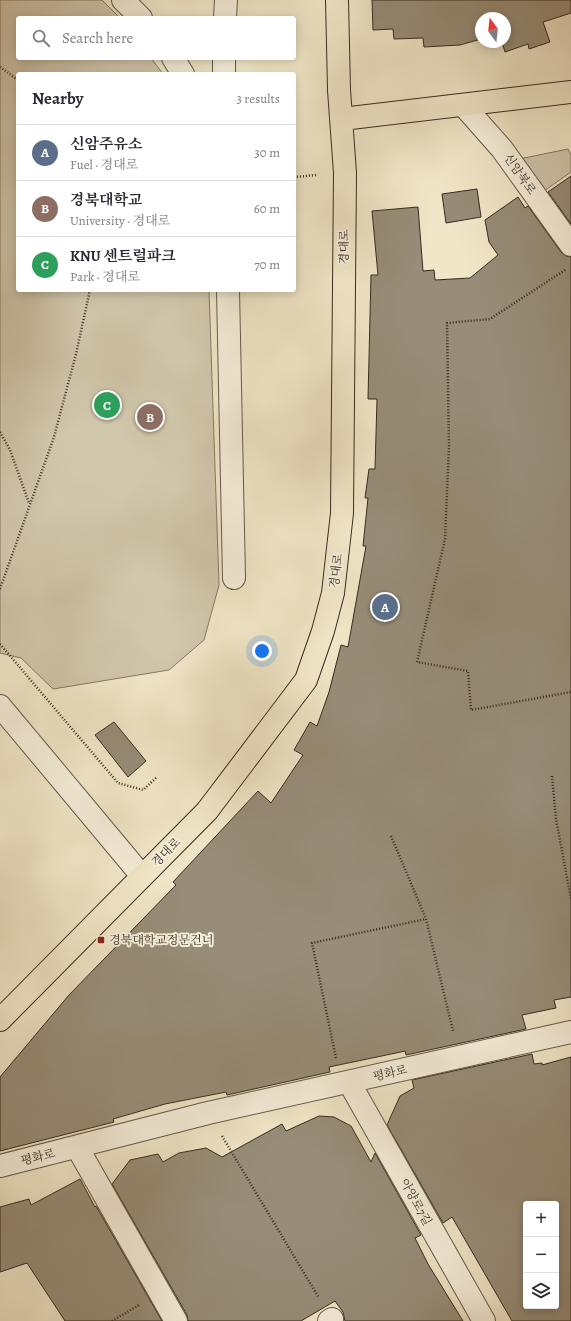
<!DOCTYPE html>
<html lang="en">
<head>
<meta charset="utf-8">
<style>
  body { margin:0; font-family:Alegreya,"Noto Serif KR",serif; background:#f7f7f7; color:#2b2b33 }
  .controls { position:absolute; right:12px; bottom:12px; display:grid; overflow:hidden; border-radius:4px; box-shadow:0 2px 10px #0003 }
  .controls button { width:36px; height:36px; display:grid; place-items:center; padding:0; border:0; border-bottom:1px solid #e1e1e2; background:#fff; color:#2b2b33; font:20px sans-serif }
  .compass { position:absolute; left:475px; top:12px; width:36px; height:36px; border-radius:50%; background:#fff; box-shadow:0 2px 10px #0003; rotate:345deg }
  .you { position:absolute; left:262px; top:651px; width:14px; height:14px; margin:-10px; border:3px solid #fff; border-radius:50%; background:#1a73e8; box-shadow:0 0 0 6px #1a73e833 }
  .badge { display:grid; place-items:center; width:26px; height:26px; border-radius:50%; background:#111827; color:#fff; font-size:13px; font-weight:700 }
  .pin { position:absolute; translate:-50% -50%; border:2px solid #fff; box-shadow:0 1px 4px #0006 }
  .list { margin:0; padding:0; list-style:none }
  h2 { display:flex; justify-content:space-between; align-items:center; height:52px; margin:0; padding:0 16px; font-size:17px }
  h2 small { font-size:13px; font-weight:400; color:#7c7c81 }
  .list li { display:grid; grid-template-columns:26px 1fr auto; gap:12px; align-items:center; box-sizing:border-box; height:56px; padding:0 16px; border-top:1px solid #e1e1e2 }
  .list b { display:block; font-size:15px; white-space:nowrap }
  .list p { margin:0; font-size:13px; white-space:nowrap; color:#7c7c81 }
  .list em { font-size:13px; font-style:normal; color:#7c7c81 }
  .icon { flex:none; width:22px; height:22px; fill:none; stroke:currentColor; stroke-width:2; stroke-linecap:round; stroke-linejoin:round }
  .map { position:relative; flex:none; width:571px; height:1321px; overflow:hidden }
  .search { position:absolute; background:#fff; box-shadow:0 2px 10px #0003; left:16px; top:16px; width:280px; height:44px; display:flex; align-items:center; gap:10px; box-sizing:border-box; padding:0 14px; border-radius:4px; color:#7c7c81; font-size:15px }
  .panel { position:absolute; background:#fff; box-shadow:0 2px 10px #0003; left:16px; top:72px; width:280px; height:220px; border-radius:4px }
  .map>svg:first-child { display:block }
</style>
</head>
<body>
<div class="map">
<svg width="571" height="1321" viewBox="0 0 571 1321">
  <rect width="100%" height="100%" fill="#f1e7c8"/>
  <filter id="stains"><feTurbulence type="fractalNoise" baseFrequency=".005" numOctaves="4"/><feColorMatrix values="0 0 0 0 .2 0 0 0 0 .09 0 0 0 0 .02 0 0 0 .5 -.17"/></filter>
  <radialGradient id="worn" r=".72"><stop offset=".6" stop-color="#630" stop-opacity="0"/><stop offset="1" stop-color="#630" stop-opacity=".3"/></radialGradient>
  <path fill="#d1c7ac" stroke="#837a66" d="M 0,0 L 102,0 L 120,18 L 18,18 L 18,58 L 151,58 L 163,74 L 18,74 L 18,290 L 209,290 L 219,585 L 204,640 L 169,670 L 53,689 L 21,658 L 0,653 Z
    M 568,149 L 571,155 L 571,172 L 544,191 L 519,159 Z"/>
  <path fill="#978d78" stroke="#352c21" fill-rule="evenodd" d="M 372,0 L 571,0 L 571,13 L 543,22 L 550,42 L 529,49 L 528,44 L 505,52 L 502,42 L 505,42 L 505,18 L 481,18 L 481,39 L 460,45 L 424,47 L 423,38 L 394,39 L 393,29 L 373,30 Z
    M 571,176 L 571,224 L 548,192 Z
    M 477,189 L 481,217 L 446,223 L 442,194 Z
    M 518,197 L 525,208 L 528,206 L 561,252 L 566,256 L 571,257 L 571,997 L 554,1000 L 556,1008 L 522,1015 L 526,1029 L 406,1055 L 405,1051 L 396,1053 L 329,1067 L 330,1072 L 227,1095 L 226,1092 L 165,1104 L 113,1119 L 114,1122 L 0,1151 L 0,1077 L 69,995 L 176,885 L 173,882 L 258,791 L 271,803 L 303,755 L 294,750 L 310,722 L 317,726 L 329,692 L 341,645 L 348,647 L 366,546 L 363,546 L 368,498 L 365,498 L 369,469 L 375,469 L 377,399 L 368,399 L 371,275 L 378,275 L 372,211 L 418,207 L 423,271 L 434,270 L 435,280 L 470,278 L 498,255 L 489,242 L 485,220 Z
    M 114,722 L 146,761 L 128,777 L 95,735 Z
    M 532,1054 L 534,1064 L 542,1063 L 542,1065 L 571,1057 L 571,1321 L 512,1321 L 452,1217 L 443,1223 L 387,1125 L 400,1096 L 414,1088 L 412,1080 ZM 526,1204 L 556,1204 L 556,1306 L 526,1306 Z
    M 319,1116 L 334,1117 L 351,1126 L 371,1162 L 375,1153 L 421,1235 L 415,1238 L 428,1264 L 463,1321 L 345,1321 L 343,1312 L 335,1301 L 301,1321 L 188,1321 L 187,1315 L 112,1184 L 130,1160 L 158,1154 L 163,1162 L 179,1153 L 206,1148 L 222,1157 L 282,1124 L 286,1131 Z
    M 80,1179 L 95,1207 L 96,1206 L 162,1321 L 65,1321 L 27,1263 L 0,1272 L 0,1207 L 29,1199 L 31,1205 Z"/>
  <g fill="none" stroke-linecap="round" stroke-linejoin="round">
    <defs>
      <path id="minor" d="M 123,0 L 141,18
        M 225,18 L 226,0
        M 173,58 L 183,74
        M 224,74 L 224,58
        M 464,106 L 502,149 L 571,245
        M 228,290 L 234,578
        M 0,706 L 142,876
        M 349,1082 L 484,1321
        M 77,1147 L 176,1321
        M 0,1166 L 208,1113 L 571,1032
        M 329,1321 L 332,1319"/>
      <path id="major" d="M 342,119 L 571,92
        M 0,1020 L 207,811 L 306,680 L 323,631 L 333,593 L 342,513 L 345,173 L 339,90 L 337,0"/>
    </defs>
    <use href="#minor" stroke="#645b4b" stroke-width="24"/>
    <use href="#major" stroke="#352c21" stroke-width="24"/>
    <path stroke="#352c21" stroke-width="2.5" stroke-dasharray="1 2" stroke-linecap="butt" d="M 0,67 L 18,80
      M 294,177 L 317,175
      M 565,270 L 490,319 L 447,323 L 449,446 L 445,539 L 417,662 L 468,671 L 471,710 L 571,692
      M 0,432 L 10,450 L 29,503
      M 0,589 L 54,437 L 76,354 L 90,290
      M 0,644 L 118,783 L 143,790 L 157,777
      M 552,776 L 556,819 L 571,899
      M 391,836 L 426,919
      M 336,1058 L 312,943 L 426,919 L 453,1031
      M 222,1136 L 319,1298
      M 112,1321 L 139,1305"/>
    <use href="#minor" stroke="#f6efdb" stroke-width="22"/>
    <use href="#major" stroke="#f1e7c8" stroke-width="22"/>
  </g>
  <rect fill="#8f2418" stroke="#f6efdb" stroke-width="1.5" x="97" y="936" width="8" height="8" rx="2"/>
  <g text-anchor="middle" stroke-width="4" stroke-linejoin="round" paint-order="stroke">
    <g font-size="12" fill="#352c21" stroke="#f6efdb">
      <text transform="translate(520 174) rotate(55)" y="4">신암북로</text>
      <text transform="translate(344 247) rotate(-90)" y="4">경대로</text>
      <text transform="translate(336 571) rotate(-83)" y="4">경대로</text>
      <text transform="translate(166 852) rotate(-45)" y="4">경대로</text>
      <text transform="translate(390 1073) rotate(-13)" y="4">평화로</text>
      <text transform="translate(38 1157) rotate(-14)" y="4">평화로</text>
      <text transform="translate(416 1202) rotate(61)" y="4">아양로7길</text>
    </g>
    <g font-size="12" fill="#352c21" stroke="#f6efdb" text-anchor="start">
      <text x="109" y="944">경북대학교정문건너</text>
    </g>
  </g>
  <rect width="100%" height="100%" filter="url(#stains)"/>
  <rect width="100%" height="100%" fill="url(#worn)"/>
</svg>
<div class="controls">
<button>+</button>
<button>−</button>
<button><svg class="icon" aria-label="layers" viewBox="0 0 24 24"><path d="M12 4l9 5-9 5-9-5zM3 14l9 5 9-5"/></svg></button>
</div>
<svg class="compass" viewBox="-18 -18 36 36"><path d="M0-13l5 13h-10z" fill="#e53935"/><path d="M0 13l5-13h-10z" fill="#7c7c81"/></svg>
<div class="you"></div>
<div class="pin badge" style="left:385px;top:607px;background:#5c6f8a">A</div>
<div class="pin badge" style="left:150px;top:417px;background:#8d6e63">B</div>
<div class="pin badge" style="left:107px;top:405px;background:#2e9e5b">C</div>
<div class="search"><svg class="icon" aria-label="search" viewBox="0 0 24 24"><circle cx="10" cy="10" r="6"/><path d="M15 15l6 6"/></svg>Search here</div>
<section class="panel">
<h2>Nearby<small>3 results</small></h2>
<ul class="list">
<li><span class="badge" style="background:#5c6f8a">A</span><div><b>신암주유소</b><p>Fuel · 경대로</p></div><em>30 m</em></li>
<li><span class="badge" style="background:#8d6e63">B</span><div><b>경북대학교</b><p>University · 경대로</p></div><em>60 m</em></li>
<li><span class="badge" style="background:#2e9e5b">C</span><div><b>KNU 센트럴파크</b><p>Park · 경대로</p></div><em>70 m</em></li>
</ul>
</section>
</div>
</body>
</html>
